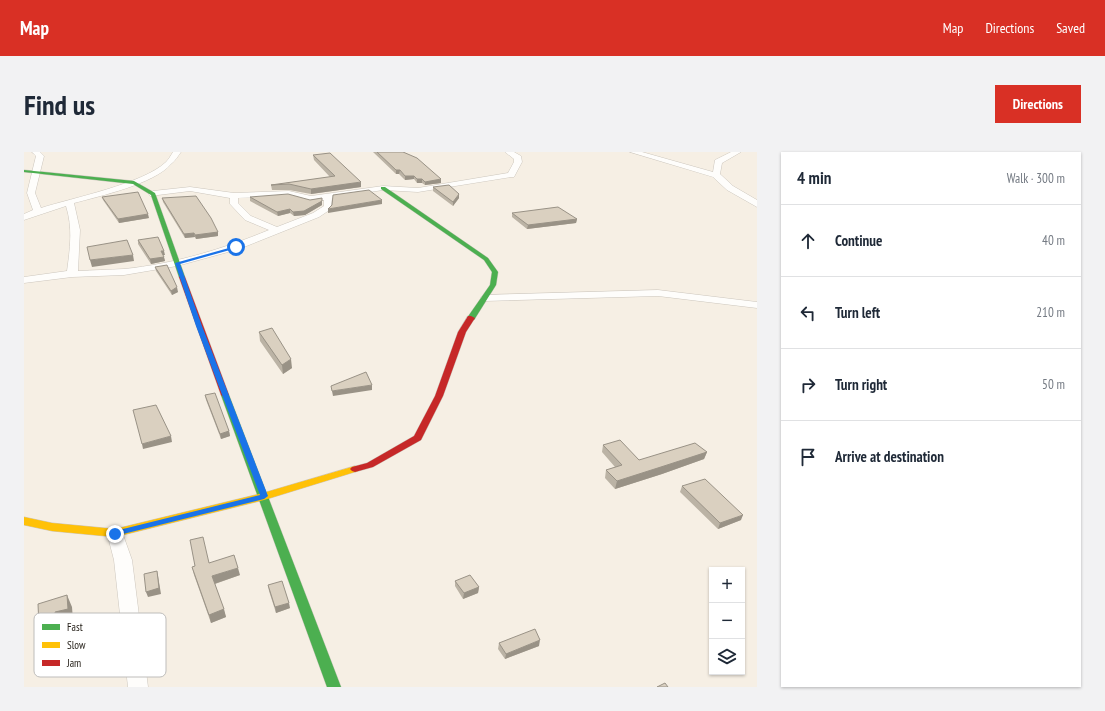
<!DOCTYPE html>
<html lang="en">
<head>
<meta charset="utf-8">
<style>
  body { margin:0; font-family:"PT Sans Narrow",sans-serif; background:#f2f2f3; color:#1f2937 }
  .controls { position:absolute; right:12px; bottom:12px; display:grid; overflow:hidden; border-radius:0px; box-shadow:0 1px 3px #0004 }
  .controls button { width:36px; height:36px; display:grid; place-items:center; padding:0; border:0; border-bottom:1px solid #e0e1e3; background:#fff; color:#1f2937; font:20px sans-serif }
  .stop { position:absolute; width:12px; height:12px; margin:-9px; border:3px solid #1a73e8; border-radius:50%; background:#fff }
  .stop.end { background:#1a73e8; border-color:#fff; box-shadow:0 1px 4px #0008 }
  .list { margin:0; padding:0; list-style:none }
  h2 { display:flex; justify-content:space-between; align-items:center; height:52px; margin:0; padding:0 16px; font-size:17px }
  h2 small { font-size:13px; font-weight:400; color:#747a83 }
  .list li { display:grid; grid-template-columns:26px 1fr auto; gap:12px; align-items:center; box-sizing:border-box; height:72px; padding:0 16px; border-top:1px solid #e0e1e3 }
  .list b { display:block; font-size:15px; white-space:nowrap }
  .list em { font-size:13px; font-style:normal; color:#747a83 }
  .icon { flex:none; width:22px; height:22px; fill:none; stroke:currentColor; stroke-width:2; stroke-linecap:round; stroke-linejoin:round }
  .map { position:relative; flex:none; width:733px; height:535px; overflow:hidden; border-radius:0px }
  header { display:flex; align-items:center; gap:24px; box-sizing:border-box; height:56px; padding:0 20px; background:#d93025; color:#fff }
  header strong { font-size:19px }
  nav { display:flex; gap:22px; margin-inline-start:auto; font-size:14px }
  .intro { display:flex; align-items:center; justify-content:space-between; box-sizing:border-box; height:96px; padding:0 24px }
  h1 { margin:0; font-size:28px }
  .button { padding:10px 18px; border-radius:0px; background:#d93025; color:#fff; font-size:14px; font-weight:700 }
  main { display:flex; gap:24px; padding:0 24px }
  aside { flex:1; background:#fff; border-radius:0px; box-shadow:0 1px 3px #0004 }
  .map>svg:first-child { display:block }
</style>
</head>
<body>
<header>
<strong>Map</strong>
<nav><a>Map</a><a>Directions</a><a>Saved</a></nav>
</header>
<div class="intro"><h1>Find us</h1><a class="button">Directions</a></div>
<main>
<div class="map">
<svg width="733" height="535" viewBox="0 0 733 535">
  <rect width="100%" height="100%" fill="#f6efe4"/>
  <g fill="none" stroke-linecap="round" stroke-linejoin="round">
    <defs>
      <path id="street" d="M 8,0 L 16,0 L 20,4 L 11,41 L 17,56 C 48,46 119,32 142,10 C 145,7 147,3 149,0 L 157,0 C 154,4 151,9 147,12 C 130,32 76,44 50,51 L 56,78 L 54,119 C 69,118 84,118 100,117 C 150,112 199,97 245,78 L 221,68 L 206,52 L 206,46 L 166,39 L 126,44 L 125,42 L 129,39 L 166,35 L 210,41 L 265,39 L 287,44 L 359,34 L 394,36 L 484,21 L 490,10 L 490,7 L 481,0 L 490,0 L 497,4 L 498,10 L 490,25 L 487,25 L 394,40 L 359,38 L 308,46 L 307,57 L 295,65 L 215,97 L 153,114 L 100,123 L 48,125 L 0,131 L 0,125 L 43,119 C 46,97 49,76 42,54 L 0,68 L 0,62 L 9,58 L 3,41 L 12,4 ZM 264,44 L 287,50 L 300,48 L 300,54 L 289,61 L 253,75 L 227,64 L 214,51 L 214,46 Z
        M 606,0 L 618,0 L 689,20 L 691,8 L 707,0 L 717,0 L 698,11 L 696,22 L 709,34 L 733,48 L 733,55 L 703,38 L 689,25 Z
        M 634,138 L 733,150 L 733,156 L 634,144 L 461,149 L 456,146 L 461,143 Z
        M 91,375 L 97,377 L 108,408 L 124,535 L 104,535 L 90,408 L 83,381 L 85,377 Z"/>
      <path id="fast" d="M 0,18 L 110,29 L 131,41 L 161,125 L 158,127 L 155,125 L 127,43 L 109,32 L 0,20 Z
        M 357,35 L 361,35 L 464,106 L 474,120 L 472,133 L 450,168 L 447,168 L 443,166 L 466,133 L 468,120 L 460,108 L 357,37 Z
        M 201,240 L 205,243 L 317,535 L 303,535 L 197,243 Z"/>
      <path id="slow" d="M 331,314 L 334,315 L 336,317 L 334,319 L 240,348 L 91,385 L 28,379 L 0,373 L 0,365 L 28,371 L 91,377 L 239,341 Z"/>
      <path id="jam" d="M 158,123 L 161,125 L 205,243 L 204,245 L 201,246 L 197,243 L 155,125 Z
        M 444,164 L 447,164 L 451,166 L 442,180 L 419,244 L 397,288 L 349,315 L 331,320 L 328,319 L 326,317 L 328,315 L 343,311 L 390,284 L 411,244 L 434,180 Z"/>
    </defs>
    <use href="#street" stroke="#ccc6bd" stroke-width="1"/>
    <use href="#fast" stroke="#ccc6bd" stroke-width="1"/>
    <use href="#slow" stroke="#ccc6bd" stroke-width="1"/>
    <use href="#jam" stroke="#ccc6bd" stroke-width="1"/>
    <use href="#street" fill="#fefdfb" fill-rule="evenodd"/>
    <use href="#fast" fill="#4caf50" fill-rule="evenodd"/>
    <use href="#slow" fill="#ffc107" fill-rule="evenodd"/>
    <use href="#jam" fill="#c62828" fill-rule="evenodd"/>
  </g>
  <path fill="#bbb3a5" d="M 349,0 L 379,0 L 417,31 L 401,33 L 398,31 L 393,31 L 390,27 L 381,28 L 375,22 L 372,22 Z
    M 289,3 L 337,35 L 287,42 L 265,38 L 248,38 L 247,33 L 306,25 L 290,8 Z
    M 409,35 L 435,46 L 429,54 L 409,39 Z
    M 78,45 L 125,66 L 95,71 L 79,48 Z
    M 226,45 L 286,48 L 298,46 L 298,53 L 281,63 L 270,64 L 266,61 L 254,64 L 226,49 Z
    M 138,46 L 194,80 L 194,84 L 172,87 L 171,85 L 161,86 L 139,50 Z
    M 488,61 L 553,67 L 552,71 L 503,77 L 488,65 Z
    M 114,88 L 141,103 L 139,103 L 141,109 L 127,112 L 114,92 Z
    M 131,115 L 154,140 L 148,143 L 132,119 Z
    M 235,180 L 268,216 L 259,222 L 236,189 Z
    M 181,243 L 205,279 L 206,284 L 197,287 L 182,248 Z
    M 579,293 L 615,308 L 683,300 L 680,307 L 638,322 L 591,337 L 581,326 L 582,318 L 591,315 L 578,300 Z
    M 658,334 L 717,368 L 694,377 L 656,340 Z
    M 168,415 L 216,423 L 191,432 L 202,465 L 187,471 L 170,423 Z
    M 431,429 L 455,435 L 454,441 L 439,447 L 431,434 Z
    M 244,433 L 266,456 L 252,461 L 245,439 Z
    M 475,491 L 515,494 L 481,507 L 474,497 Z"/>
  <path fill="#999286" d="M 372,18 L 376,18 L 375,22 L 372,22 Z
    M 381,24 L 390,24 L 390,27 L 381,28 Z
    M 393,27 L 398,27 L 398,31 L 393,31 Z
    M 417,27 L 417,31 L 401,33 L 401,30 Z
    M 337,30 L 337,35 L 287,42 L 287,37 Z
    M 435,42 L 435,46 L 429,54 L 429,50 Z
    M 358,48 L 358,52 L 304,61 L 304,57 Z
    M 298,49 L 298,53 L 281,63 L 270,64 L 269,60 Z
    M 266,57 L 266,61 L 254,64 L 253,60 Z
    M 124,62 L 125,66 L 95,71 L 94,67 Z
    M 553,67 L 552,71 L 503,77 L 504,73 Z
    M 194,80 L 194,84 L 172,87 L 171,83 Z
    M 170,81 L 171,85 L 161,86 L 160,82 Z
    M 137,99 L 140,99 L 141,103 L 138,103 Z
    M 109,103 L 110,109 L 68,115 L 66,108 Z
    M 140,105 L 141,109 L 127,112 L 126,107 Z
    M 153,135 L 154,140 L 148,143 L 147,139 Z
    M 267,207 L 268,216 L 259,222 L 258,213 Z
    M 348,233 L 348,238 L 309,244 L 308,239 Z
    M 205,279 L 206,284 L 197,287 L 196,282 Z
    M 147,284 L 148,290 L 119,297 L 118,292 Z
    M 683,300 L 680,307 L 638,322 L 591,337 L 593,329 Z
    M 719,363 L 717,368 L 694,377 L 696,371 Z
    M 214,416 L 216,423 L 190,432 L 188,424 Z
    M 133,419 L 134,424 L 137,442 L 124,445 L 122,440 Z
    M 455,435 L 454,441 L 439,447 L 440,441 Z
    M 43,443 L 48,455 L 49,468 L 36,472 L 38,503 L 21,508 L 16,497 L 31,460 Z
    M 265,451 L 266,456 L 252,461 L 251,455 Z
    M 200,457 L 202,465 L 187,471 L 185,463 Z
    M 516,488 L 515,494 L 481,507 L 482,502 Z"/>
  <path fill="#dad0c0" stroke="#999286" d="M 353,0 L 379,0 L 393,6 L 417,27 L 401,30 L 398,27 L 393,27 L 390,24 L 381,24 L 376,18 L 372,18 Z
    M 306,1 L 337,30 L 287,37 L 265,32 L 247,33 L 311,24 L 289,3 Z
    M 425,33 L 435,42 L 429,50 L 409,35 Z
    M 345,38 L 358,48 L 304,57 L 308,53 L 309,43 Z
    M 114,40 L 124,62 L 94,67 L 78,45 Z
    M 264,42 L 286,48 L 298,46 L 298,49 L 280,59 L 269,60 L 266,57 L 253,60 L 226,45 Z
    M 172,44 L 187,66 L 194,80 L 171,83 L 170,81 L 160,82 L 138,46 Z
    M 534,55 L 553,67 L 504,73 L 488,61 Z
    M 134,85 L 140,99 L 137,99 L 140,105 L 126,107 L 114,88 Z
    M 103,88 L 109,103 L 66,108 L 63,95 Z
    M 143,113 L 153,135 L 147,139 L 131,115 Z
    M 248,176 L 267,207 L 258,213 L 235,180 Z
    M 342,220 L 348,233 L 308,239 L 307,234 Z
    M 191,241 L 205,279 L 196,282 L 181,243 Z
    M 132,253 L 147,284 L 118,292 L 109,258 Z
    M 596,288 L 615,308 L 671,291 L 683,300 L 640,314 L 593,329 L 582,318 L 598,313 L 579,293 Z
    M 681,327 L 719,363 L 696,371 L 658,334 Z
    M 179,385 L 185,411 L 210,403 L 214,416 L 188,424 L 200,457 L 185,463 L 168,415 L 171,414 L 166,388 Z
    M 133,419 L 135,436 L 122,440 L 120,422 Z
    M 446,423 L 455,435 L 440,441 L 431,429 Z
    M 258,429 L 265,451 L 251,455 L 244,433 Z
    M 43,443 L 44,457 L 31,460 L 34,492 L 16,497 L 14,452 Z
    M 511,477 L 516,488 L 482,502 L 475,491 Z
    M 641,531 L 644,535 L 633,535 Z"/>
  <path fill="#1a73e8" d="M 212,94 L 213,96 L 156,112 L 178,174 L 244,344 L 240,347 L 91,384 L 89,384 L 87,382 L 91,379 L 236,343 L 172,174 L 151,111 Z"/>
  <rect x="10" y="461" width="132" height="64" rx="6" fill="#fff" stroke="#bebdbb" stroke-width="1"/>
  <rect x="18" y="472" width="18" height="6" fill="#4caf50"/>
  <rect x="18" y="490" width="18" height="6" fill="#ffc107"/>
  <rect x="18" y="508" width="18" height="6" fill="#c62828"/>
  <g font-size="11" fill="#28231c">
    <text x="43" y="479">Fast</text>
    <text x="43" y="497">Slow</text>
    <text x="43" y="515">Jam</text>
  </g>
</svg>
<div class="controls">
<button>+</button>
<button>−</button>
<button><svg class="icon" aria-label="layers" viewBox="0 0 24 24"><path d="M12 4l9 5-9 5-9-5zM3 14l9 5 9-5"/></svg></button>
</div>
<div class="stop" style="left:212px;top:95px"></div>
<div class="stop end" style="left:91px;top:382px"></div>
</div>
<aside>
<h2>4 min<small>Walk · 300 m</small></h2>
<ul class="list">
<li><svg class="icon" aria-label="ahead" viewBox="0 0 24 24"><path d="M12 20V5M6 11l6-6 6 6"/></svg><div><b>Continue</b></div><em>40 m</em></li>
<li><svg class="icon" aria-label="left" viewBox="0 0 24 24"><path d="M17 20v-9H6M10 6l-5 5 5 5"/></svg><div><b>Turn left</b></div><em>210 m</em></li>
<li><svg class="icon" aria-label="right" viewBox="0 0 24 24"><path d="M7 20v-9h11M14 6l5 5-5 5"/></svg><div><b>Turn right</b></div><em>50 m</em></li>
<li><svg class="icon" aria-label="arrive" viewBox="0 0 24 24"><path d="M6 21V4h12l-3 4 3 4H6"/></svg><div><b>Arrive at destination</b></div></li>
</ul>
</aside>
</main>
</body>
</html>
